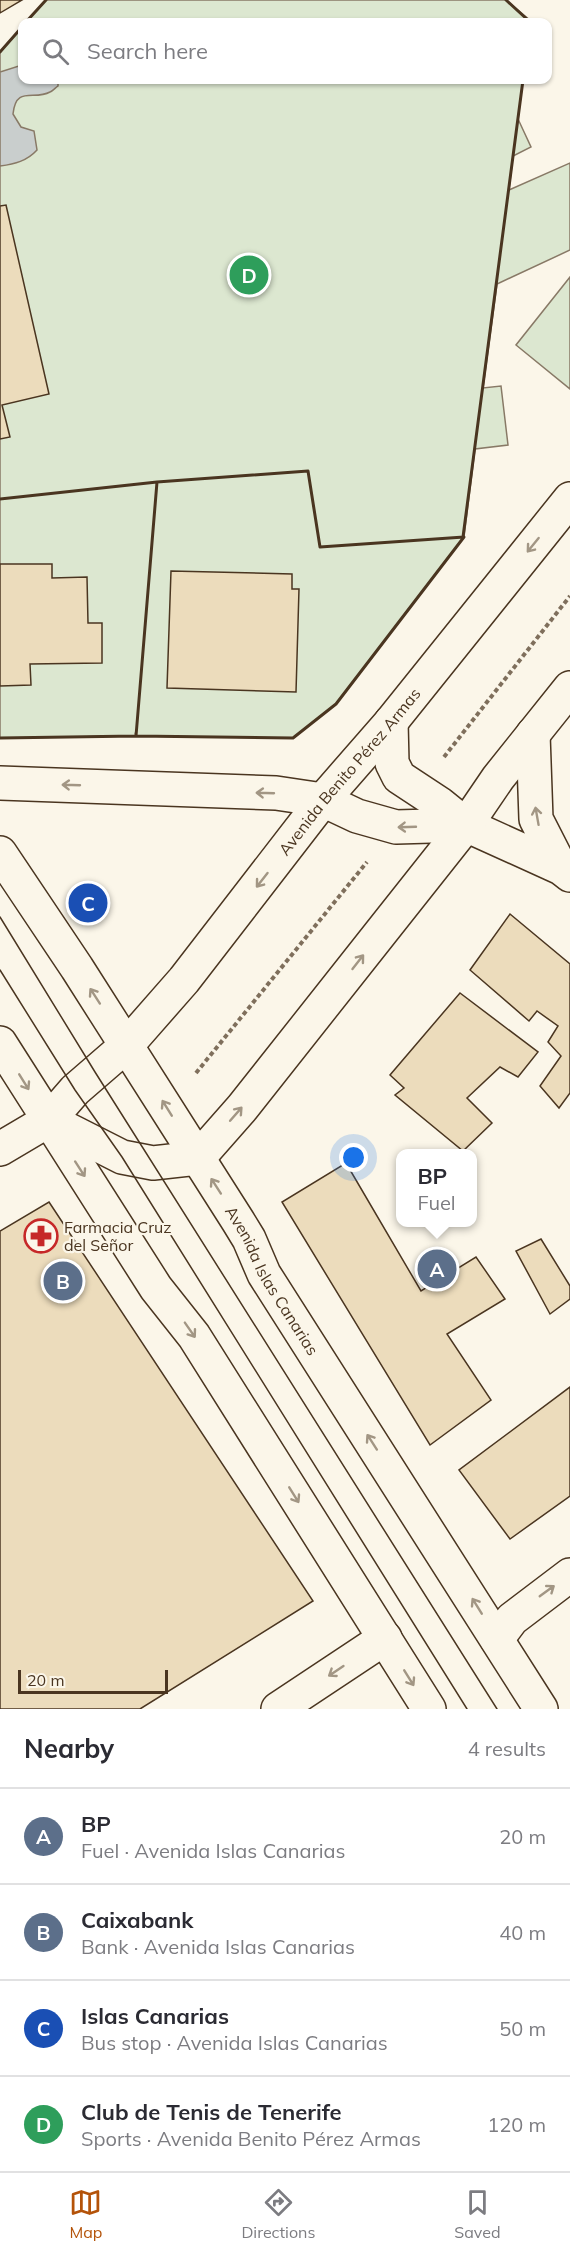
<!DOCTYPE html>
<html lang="en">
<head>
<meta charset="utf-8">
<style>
  body { margin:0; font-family:Mulish,sans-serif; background:#f7f7f7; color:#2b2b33 }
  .scale { position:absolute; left:18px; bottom:15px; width:150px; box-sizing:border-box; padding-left:6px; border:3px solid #4a3520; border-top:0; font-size:16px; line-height:21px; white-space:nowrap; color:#4a3520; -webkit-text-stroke:4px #fbf6e9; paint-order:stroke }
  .you { position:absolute; left:354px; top:1158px; width:21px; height:21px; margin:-15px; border:4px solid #fff; border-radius:50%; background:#1a73e8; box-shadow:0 0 0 9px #1a73e833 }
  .badge { display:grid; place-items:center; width:39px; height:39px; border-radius:50%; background:#b45309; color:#fff; font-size:20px; font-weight:700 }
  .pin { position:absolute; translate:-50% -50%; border:3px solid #fff; box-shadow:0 2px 6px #0006 }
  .popup { position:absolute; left:396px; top:1149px; width:81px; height:78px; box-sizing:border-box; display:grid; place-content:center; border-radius:12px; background:#fff; filter:drop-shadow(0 2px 4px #0005); font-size:20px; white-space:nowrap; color:#7c7c81 }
  .popup b { font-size:22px; color:#2b2b33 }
  .popup::after { content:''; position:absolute; left:50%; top:100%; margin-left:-12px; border:12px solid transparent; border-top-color:#fff }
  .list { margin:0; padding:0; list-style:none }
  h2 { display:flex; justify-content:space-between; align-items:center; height:78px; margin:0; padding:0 24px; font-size:26px }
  h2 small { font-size:20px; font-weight:400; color:#7c7c81 }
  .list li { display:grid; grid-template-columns:39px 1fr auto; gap:18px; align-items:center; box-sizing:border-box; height:96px; padding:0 24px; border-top:2px solid #e1e1e2 }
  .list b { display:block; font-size:22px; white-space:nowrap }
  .list p { margin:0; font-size:20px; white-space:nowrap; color:#7c7c81 }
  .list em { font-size:20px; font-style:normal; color:#7c7c81 }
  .icon { flex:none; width:33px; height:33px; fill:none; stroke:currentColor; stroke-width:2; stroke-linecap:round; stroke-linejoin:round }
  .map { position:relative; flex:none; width:570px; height:1709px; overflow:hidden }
  .search { position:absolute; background:#fff; box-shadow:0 2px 4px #0004; left:18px; right:18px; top:18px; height:66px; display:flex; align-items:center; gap:15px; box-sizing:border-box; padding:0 21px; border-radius:12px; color:#7c7c81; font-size:22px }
  .sheet { height:462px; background:#fff }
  nav { display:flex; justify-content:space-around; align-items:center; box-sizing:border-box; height:84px; border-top:2px solid #e1e1e2; background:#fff; font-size:16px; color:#7c7c81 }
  nav a { display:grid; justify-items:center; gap:3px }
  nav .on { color:#b45309 }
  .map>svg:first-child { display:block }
</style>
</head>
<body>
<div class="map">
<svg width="570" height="1709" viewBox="0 0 570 1709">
  <rect width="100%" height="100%" fill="#fbf6e9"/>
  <path fill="#dce7d0" stroke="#887966" stroke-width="1.5" d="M 46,0 L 506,0 L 531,21 L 530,22 L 26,22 Z
    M 22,27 L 22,80 L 523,80 L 518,119 L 531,147 L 513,156 L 509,190 L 570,163 L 570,250 L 497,284 L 483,388 L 501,386 L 508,445 L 475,449 L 464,537 L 336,704 L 293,738 L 136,736 L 0,738 L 0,52 Z
    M 570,277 L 570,389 L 516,345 Z"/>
  <path fill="#c9cecd" stroke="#887966" stroke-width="1.5" d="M 22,65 L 22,80 L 58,80 L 58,86 C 55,88 53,91 50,92 C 34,101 16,85 13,114 L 21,127 L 34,131 L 37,150 C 27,161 15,164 0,166 L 0,72 Z"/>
  <path fill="#ecdcbc" stroke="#4a3520" stroke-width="1.5" d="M 0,0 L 22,0 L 0,13 Z
    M 6,205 L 49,394 L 2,405 L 10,437 L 0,439 L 0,206 Z
    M 0,564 L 52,564 L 52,578 L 87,577 L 88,623 L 102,623 L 102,663 L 30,664 L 31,685 L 0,686 Z
    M 171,571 L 292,574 L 292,589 L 299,589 L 296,692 L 167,688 Z
    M 510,914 L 570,964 L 570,1093 L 559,1108 L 540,1086 L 561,1056 L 548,1042 L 558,1026 L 537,1011 L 529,1021 L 470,970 Z
    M 460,993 L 538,1052 L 518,1077 L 500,1067 L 467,1098 L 492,1123 L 463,1151 L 395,1095 L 404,1088 L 390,1075 Z
    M 346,1163 L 421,1291 L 476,1257 L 505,1299 L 447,1334 L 491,1400 L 430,1445 L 282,1202 Z
    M 49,1202 L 313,1601 L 140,1709 L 0,1709 L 0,1231 Z
    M 541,1239 L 570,1286 L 570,1299 L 550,1314 L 516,1251 Z
    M 570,1387 L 570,1496 L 510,1539 L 459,1470 Z"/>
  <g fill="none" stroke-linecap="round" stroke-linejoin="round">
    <defs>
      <path id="minor" d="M 533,734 L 536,819 L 561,868
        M 0,783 L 276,793 L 323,800 L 357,816 L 396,827 L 466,825 L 561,868 L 570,875
        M 497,1639 L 512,1619 L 570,1575
        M 278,1709 L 385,1638"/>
      <g id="tertiary">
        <path d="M 391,722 L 392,763 L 399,777 L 440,804 L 466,825"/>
        <path d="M 49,1120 L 122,1157 L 153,1163 L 198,1158 L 242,1108 L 382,931 L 466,825 L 498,778 L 570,688"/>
        <path id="s1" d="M 0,1149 L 49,1120 L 75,1090 L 127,1045 L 184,980 L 323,800 L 391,722 L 570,499"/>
      </g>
      <g id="secondary">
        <path id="s2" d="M 0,853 L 77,968 L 238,1221 L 249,1239 L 264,1274 L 541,1709"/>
        <path d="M 0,1043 L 156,1288 L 194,1336 L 429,1709"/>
      </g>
    </defs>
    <use href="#minor" stroke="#4a3520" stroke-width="36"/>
    <use href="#tertiary" stroke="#4a3520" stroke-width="36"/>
    <use href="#secondary" stroke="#4a3520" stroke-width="36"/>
    <path stroke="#7f6f5c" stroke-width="4" stroke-dasharray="4.5 3" stroke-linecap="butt" d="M 444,757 L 570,596
      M 196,1073 L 367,862"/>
    <use href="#minor" stroke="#fbf6e9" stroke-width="33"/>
    <use href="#tertiary" stroke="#fbf6e9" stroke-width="33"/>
    <use href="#secondary" stroke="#fbf6e9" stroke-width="33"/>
    <path stroke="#4a3520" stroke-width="1.5" d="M 0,917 L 95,1072 L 497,1709
      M 0,970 L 75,1090 L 122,1157 L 467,1709"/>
    <path stroke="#4a3520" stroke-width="3" d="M 506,0 L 530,22
      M 26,22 L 46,0
      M 0,52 L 22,27
      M 0,499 L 157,482 L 308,471 L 320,547 L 464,537 L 336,704 L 293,738 L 136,736 L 157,482
      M 463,537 L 523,80
      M 0,738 L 136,736 L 136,733"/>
  </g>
  <defs><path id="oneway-shaft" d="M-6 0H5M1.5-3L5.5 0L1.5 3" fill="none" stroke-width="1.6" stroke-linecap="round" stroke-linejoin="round" transform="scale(1.5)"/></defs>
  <g stroke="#a29684">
    <use href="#oneway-shaft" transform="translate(533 545) rotate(129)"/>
    <use href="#oneway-shaft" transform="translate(71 785) rotate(-178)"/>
    <use href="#oneway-shaft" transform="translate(265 793) rotate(-178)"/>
    <use href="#oneway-shaft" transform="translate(537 816) rotate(-100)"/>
    <use href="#oneway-shaft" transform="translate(407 827) rotate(178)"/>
    <use href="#oneway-shaft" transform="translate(262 880) rotate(128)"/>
    <use href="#oneway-shaft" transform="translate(358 962) rotate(-52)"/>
    <use href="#oneway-shaft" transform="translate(95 996) rotate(-123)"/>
    <use href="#oneway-shaft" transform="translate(24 1082) rotate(58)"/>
    <use href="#oneway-shaft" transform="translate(167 1108) rotate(-122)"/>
    <use href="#oneway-shaft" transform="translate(236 1114) rotate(-49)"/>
    <use href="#oneway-shaft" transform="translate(80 1169) rotate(57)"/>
    <use href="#oneway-shaft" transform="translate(216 1186) rotate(-123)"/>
    <use href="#oneway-shaft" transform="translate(190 1330) rotate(55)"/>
    <use href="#oneway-shaft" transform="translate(372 1442) rotate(-123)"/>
    <use href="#oneway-shaft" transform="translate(294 1495) rotate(58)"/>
    <use href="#oneway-shaft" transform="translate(547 1591) rotate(-36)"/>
    <use href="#oneway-shaft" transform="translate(477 1606) rotate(-122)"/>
    <use href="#oneway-shaft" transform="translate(336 1671) rotate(146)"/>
    <use href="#oneway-shaft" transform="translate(409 1678) rotate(58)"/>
  </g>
  <defs>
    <symbol id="pharmacy-ring" viewBox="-11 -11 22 22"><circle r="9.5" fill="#fbf6e9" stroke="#c62828" stroke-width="1.5"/><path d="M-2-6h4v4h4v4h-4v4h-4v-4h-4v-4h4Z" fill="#c62828"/></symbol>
  </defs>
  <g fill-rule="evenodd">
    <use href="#pharmacy-ring" x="22" y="1217" width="38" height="38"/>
  </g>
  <g text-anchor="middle" stroke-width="4.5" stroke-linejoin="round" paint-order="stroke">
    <g font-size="16" fill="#4a3520" stroke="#fbf6e9">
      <text dy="6" stroke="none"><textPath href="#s1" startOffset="518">Avenida Benito Pérez Armas</textPath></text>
      <text dy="6" stroke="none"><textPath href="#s2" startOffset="507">Avenida Islas Canarias</textPath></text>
    </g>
    <g font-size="16" fill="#4a3520" stroke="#fbf6e9" text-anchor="start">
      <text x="64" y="1233">Farmacia Cruz<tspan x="64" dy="18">del Señor</tspan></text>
    </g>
  </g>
</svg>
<div class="scale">20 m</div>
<div class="you"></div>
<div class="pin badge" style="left:437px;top:1269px;background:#5c6f8a">A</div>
<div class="popup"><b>BP</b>Fuel</div>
<div class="pin badge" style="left:63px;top:1281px;background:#5c6f8a">B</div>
<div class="pin badge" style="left:88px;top:903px;background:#1a4fb4">C</div>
<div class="pin badge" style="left:249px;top:275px;background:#2e9e5b">D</div>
<div class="search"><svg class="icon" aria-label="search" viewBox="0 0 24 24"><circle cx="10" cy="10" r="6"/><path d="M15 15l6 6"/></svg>Search here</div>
</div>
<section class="sheet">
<h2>Nearby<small>4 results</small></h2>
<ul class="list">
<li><span class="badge" style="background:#5c6f8a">A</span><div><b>BP</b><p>Fuel · Avenida Islas Canarias</p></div><em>20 m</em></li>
<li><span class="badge" style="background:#5c6f8a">B</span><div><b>Caixabank</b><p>Bank · Avenida Islas Canarias</p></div><em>40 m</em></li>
<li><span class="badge" style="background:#1a4fb4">C</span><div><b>Islas Canarias</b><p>Bus stop · Avenida Islas Canarias</p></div><em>50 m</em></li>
<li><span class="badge" style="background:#2e9e5b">D</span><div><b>Club de Tenis de Tenerife</b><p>Sports · Avenida Benito Pérez Armas</p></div><em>120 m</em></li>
</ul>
</section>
<nav>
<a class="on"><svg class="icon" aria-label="map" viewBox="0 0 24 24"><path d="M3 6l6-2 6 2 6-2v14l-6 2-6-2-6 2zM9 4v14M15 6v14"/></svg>Map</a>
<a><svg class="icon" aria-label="directions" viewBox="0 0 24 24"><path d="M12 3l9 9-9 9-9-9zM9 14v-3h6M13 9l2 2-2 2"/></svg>Directions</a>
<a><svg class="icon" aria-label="saved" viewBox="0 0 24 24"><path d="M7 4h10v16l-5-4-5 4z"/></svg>Saved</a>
</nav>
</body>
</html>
